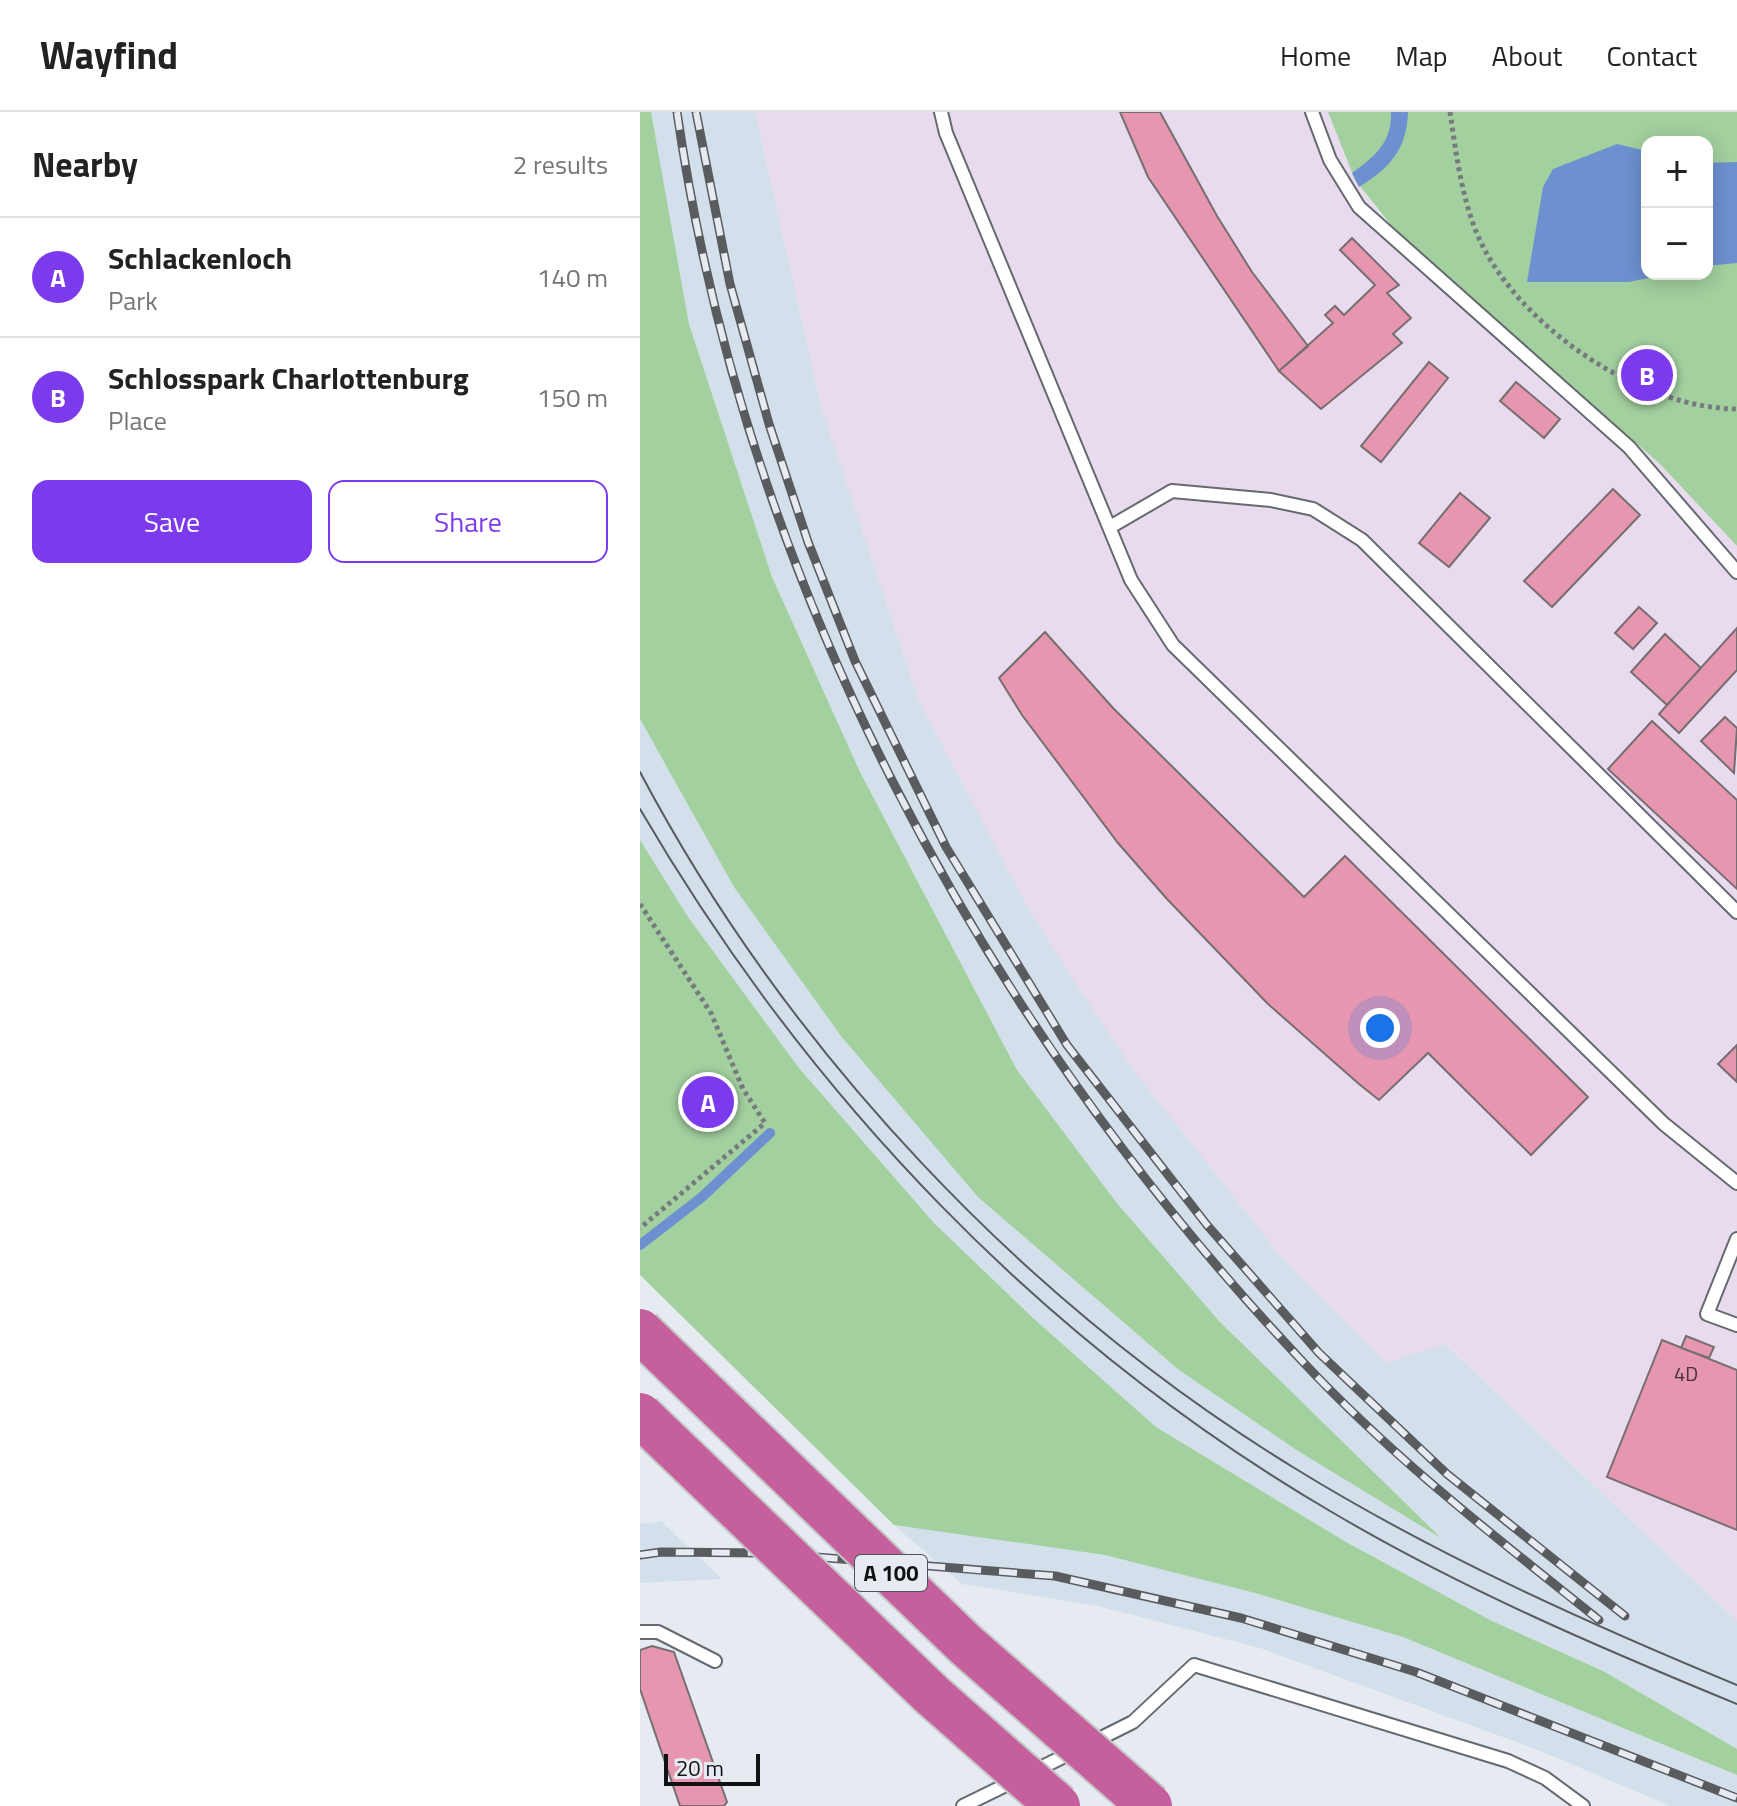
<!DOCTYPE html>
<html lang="en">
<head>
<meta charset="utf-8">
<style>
  body { margin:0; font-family:"Titillium Web",sans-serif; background:#f6f6f6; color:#222 }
  .controls { position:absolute; right:24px; top:24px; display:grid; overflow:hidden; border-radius:16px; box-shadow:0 4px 20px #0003 }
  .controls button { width:72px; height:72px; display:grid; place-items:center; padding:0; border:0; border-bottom:2px solid #e0e0e0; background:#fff; color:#222; font:40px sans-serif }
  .scale { position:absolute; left:24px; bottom:20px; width:96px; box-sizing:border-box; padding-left:8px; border:4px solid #101214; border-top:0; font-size:22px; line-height:28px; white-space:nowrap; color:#101214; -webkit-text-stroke:6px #e5ebf1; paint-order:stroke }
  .you { position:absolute; left:740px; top:916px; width:28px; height:28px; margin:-20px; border:6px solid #fff; border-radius:50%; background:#1a73e8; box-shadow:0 0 0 12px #1a73e833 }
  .badge { display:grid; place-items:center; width:52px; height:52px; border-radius:50%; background:#7c3aed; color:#fff; font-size:26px; font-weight:700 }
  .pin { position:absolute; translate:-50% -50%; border:4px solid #fff; box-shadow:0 2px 8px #0006 }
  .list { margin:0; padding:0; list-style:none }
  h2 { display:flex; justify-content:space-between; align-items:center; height:104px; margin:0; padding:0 32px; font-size:34px }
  h2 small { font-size:26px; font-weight:400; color:#767676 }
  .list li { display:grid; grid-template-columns:52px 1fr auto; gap:24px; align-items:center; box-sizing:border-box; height:120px; padding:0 32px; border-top:2px solid #e0e0e0 }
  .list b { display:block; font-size:30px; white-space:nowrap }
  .list p { margin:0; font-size:26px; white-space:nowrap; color:#767676 }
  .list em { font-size:26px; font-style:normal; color:#767676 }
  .actions { display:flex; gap:16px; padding:24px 32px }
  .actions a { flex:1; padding:18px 0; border:2px solid #7c3aed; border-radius:16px; text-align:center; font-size:28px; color:#7c3aed }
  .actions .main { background:#7c3aed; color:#fff }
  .map { position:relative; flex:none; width:1097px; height:1694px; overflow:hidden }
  header { display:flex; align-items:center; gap:48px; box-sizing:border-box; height:112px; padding:0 40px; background:#fff; border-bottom:2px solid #e0e0e0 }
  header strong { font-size:38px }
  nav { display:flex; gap:44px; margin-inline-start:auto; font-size:28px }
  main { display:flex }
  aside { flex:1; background:#fff }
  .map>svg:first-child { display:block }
</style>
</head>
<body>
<header>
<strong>Wayfind</strong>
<nav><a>Home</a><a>Map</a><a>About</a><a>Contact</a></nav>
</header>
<main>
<aside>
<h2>Nearby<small>2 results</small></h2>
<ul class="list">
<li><span class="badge">A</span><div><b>Schlackenloch</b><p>Park</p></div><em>140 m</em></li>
<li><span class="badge">B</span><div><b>Schlosspark Charlottenburg</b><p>Place</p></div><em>150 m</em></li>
</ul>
<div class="actions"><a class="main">Save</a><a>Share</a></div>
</aside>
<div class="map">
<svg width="1097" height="1694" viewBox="0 0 1097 1694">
  <rect width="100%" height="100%" fill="#e5ebf1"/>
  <path fill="#e9dbee" d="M 115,0 L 688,0 L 715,68 L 742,105 L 815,174 L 1019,351 L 1097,434 L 1097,1509 L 806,1232 L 746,1251 L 642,1146 L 495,960 L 436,872 L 387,794 L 279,589 L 181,294 Z"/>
  <path fill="#d3dfeb" d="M 11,0 L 115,0 L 181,294 L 279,589 L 387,794 L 436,872 L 495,960 L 642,1146 L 746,1251 L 805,1232 L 1097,1509 L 1097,1637 L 963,1559 L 852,1509 L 706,1430 L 516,1315 L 393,1206 L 294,1111 L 159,956 L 48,805 L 0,728 L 0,607 L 94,775 L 338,1085 L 539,1258 L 658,1339 L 797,1423 L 580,1210 L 476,1090 L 377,958 L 220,660 L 132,465 L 49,212 Z
    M 21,1409 L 82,1467 L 0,1471 L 0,1412 Z
    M 254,1413 L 465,1443 L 615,1481 L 763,1525 L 1097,1663 L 1097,1694 L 1030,1694 L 898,1638 L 620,1536 L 458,1494 L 322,1472 Z"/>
  <path fill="#a3d09f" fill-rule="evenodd" d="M 0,0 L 11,0 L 49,212 L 132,465 L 220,660 L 377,958 L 476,1090 L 580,1210 L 801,1426 L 658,1339 L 539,1258 L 338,1085 L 201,924 L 94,775 L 0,607 Z
    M 688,0 L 1097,0 L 1097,434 L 1019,351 L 763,128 L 715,68 ZM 1007,30 L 1067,30 L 1067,162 L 1007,162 Z
    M 0,728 L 48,805 L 159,956 L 294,1111 L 393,1206 L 516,1315 L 706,1430 L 852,1509 L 963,1559 L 1097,1637 L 1097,1663 L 763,1525 L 615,1481 L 465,1443 L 254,1413 L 0,1163 Z"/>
  <path fill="#6d91d0" d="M 751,0 L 768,0 C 767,37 750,56 719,75 L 712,61 C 735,44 752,31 751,0 Z
    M 977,32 L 1007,39 L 1007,162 L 1029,162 L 988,170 L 887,170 L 903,75 L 913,57 Z
    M 1097,50 L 1097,151 L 1067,154 L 1067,51 Z"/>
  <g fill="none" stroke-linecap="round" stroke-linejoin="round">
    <path stroke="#6d91d0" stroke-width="10" d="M 0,1133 L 62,1085 L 130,1021"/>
  </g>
  <path fill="#e796b0" stroke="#766e70" stroke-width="2" d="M 480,0 L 520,0 L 577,104 L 612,160 L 668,234 L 639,259 L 508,65 Z
    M 712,126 L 759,173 L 747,181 L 771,206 L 753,222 L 762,231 L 681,297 L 639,259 L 693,211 L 685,203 L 695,194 L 704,203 L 735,173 L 700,138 Z
    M 789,250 L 808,266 L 741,350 L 721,334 Z
    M 876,270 L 920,307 L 904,326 L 860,289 Z
    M 973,377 L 1000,403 L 912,495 L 884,469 Z
    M 820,381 L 850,406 L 809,455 L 779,431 Z
    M 999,495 L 1017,511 L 993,537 L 975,521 Z
    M 1097,516 L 1097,558 L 1039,621 L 1019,602 Z
    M 405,520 L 473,596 L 664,785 L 705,744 L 948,985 L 891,1043 L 788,941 L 739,988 L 719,972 L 628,892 L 527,787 L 478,731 L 382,603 L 359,566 Z
    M 1025,522 L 1061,556 L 1027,593 L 991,560 Z
    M 1085,605 L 1097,616 L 1094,661 L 1061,629 Z
    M 1012,609 L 1097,688 L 1097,777 L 968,657 Z
    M 1097,933 L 1097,970 L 1078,952 Z
    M 1046,1224 L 1074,1235 L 1069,1246 L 1041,1236 Z
    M 1022,1228 L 1097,1258 L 1097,1418 L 967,1365 Z
    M 12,1534 L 34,1540 L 87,1690 L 84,1694 L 40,1694 L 0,1577 L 0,1538 Z"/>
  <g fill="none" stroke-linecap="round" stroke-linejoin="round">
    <defs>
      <path id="service" d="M 301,0 L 306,21 L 491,468 L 533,533 L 1024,1012 L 1097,1071
        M 672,0 L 690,48 L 719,95 L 989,335 L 1097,460
        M 470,415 L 532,379 L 631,388 L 673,397 L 722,428 L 1097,800
        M 1097,1127 L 1067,1202 L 1097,1213
        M 0,1520 L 18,1520 L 75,1549
        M 449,1632 L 493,1610 L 554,1553 L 868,1649 L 905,1666 L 943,1694
        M 392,1660 L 433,1640
        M 323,1694 L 376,1668"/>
    </defs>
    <use href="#service" stroke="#656a6f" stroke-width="16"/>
    <path stroke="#777b7f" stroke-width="5" stroke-dasharray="4 4" stroke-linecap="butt" d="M 810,0 C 817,47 823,100 847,142 C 892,222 1003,296 1097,297
      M 0,792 L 71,901 L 103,977 L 125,1011 L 0,1116"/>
    <use href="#service" stroke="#fff" stroke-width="12"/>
    <path stroke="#595c5f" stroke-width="2" d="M 0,660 C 148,940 386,1192 656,1357 C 796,1443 945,1510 1097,1573
      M 0,697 C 168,985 402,1230 690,1399 C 820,1476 958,1535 1097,1592"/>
    <defs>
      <path id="rail" d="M 37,0 C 105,470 340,908 664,1251 C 753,1346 858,1427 959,1508
        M 56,0 L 90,172 L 129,312 L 168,430 L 215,549 L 306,735 L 427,933 L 567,1113 L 679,1241 L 807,1362 L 985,1504
        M 0,1443 L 21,1440 L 125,1441 L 415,1464 L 601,1506 L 776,1560 L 1097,1686"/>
    </defs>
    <use href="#rail" stroke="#595c5f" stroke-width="9"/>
    <use href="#rail" stroke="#e5ebf1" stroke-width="6" stroke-dasharray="18" stroke-linecap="butt"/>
    <defs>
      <path id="motorway-bridge" d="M 0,1219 L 326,1533 L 510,1694
        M 0,1303 L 292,1583 L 418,1694"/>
    </defs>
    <use href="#motorway-bridge" stroke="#c6c6c7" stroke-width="48" stroke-linecap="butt"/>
    <use href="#motorway-bridge" stroke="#c5609d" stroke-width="44"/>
  </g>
  <g text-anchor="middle" stroke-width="7" stroke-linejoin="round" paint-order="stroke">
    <g font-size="20" fill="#46333b">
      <text x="1046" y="1269">4D</text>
    </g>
    <rect fill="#e5ebf1" stroke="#505356" stroke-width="2" x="215" y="1443" width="72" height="36" rx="6"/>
    <g font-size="22" font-weight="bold" fill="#101214">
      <text x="251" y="1469">A 100</text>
    </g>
  </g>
</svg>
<div class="controls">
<button>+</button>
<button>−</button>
</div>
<div class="scale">20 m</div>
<div class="you"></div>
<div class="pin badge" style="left:68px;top:990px">A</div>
<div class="pin badge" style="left:1007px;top:263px">B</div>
</div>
</main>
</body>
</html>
